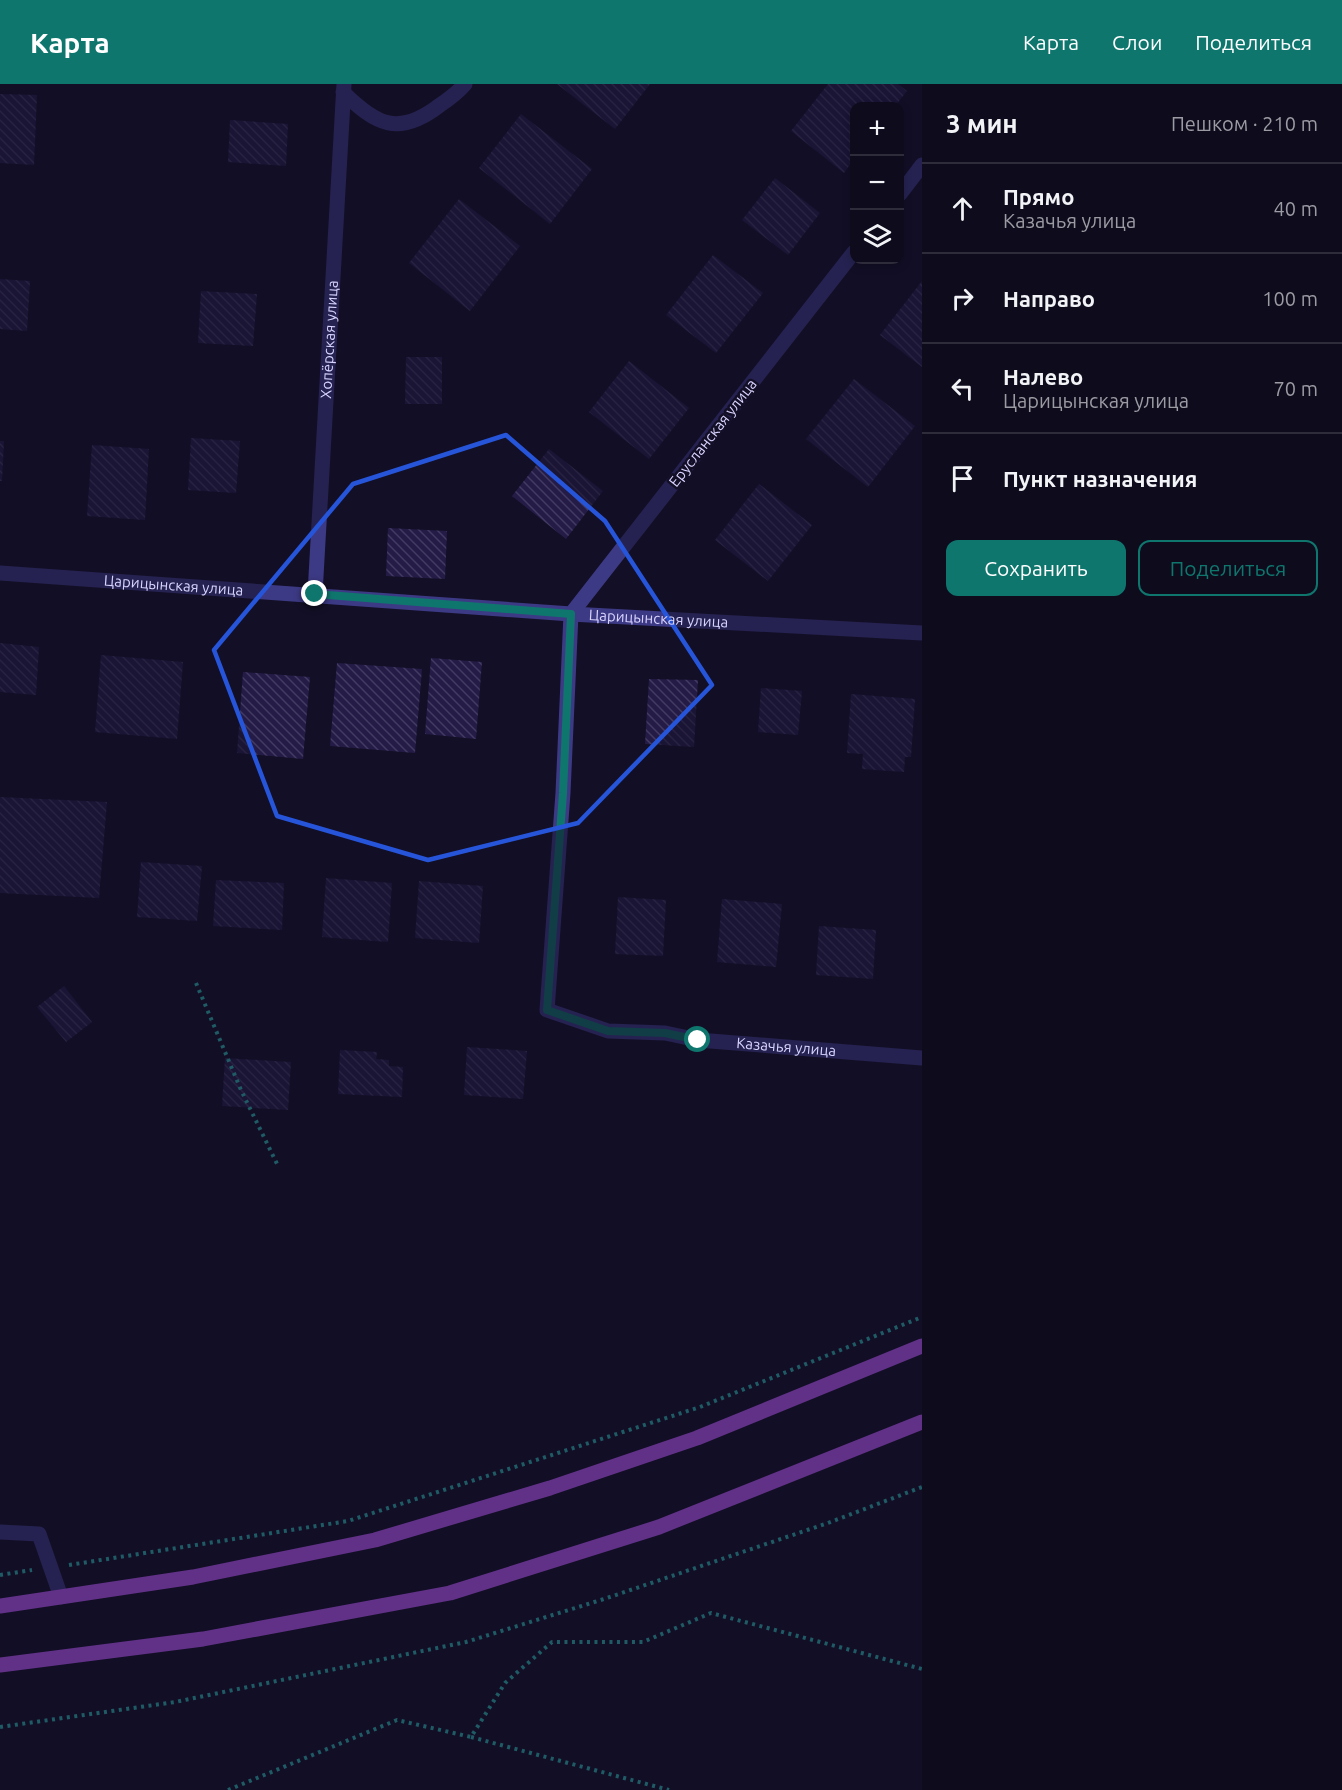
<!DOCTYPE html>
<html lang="ru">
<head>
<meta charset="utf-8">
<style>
  body { margin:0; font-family:Ubuntu,sans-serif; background:#1c1929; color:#f1f3f6 }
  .controls { position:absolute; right:18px; top:18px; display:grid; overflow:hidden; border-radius:12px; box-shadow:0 3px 9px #0003 }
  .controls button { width:54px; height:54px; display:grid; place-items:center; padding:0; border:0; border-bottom:2px solid #2e2b3b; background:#0e0b1c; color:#f1f3f6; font:30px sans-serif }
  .stop { position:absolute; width:18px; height:18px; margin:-14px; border:4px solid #0f766e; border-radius:50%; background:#fff }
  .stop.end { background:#0f766e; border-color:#fff; box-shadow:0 2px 6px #0008 }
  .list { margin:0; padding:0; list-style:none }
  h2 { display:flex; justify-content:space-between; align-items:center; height:78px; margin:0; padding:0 24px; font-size:26px }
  h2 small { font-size:20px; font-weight:400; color:#9b9ba3 }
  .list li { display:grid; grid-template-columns:39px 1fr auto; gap:18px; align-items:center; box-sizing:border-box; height:90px; padding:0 24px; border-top:2px solid #2e2b3b }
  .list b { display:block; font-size:22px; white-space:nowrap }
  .list p { margin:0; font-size:20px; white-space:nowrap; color:#9b9ba3 }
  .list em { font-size:20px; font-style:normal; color:#9b9ba3 }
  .actions { display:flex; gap:12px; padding:18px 24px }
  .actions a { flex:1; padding:14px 0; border:2px solid #0f766e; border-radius:12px; text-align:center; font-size:21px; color:#0f766e }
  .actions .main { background:#0f766e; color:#fff }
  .icon { flex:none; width:33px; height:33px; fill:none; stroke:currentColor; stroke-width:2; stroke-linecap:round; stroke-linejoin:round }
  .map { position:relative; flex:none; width:922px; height:1706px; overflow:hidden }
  header { display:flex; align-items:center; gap:36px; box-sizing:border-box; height:84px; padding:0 30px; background:#0f766e; color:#fff }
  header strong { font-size:28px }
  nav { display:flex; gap:33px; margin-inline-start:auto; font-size:21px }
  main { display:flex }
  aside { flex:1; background:#0e0b1c }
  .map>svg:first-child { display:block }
</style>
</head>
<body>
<header>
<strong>Карта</strong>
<nav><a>Карта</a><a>Слои</a><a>Поделиться</a></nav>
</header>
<main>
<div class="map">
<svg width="922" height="1706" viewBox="0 0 922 1706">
  <defs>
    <pattern id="building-back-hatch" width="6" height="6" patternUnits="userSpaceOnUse" patternTransform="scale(1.5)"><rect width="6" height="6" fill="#241b47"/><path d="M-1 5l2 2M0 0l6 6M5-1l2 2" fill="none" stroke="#433b63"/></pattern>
  </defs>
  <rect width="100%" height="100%" fill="#130f26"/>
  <path fill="url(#building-back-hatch)" d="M 557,0 L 650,0 L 615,45 Z
    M 828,0 L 898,0 L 907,7 L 895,22 L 854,22 L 854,75 L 844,89 L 791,47 Z
    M 0,10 L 37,11 L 34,81 L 0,79 Z
    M 521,30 L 592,85 L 550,140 L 479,84 Z
    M 230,36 L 288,40 L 286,82 L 228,78 Z
    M 775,94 L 820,129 L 788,171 L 742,136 Z
    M 459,115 L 520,162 L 470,227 L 409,179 Z
    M 713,171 L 763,209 L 716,269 L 666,231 Z
    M 0,195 L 30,197 L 27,247 L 0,245 Z
    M 922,197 L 922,283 L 880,251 Z
    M 201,207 L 257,210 L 253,262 L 198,259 Z
    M 406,273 L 442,273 L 442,320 L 405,320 Z
    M 629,277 L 689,324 L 649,375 L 589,328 Z
    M 854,295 L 915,342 L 868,403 L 806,355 Z
    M 191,354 L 240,357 L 236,409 L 188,406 Z
    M 0,357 L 4,357 L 2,397 L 0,397 Z
    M 92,361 L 149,365 L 145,436 L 87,432 Z
    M 549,365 L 603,407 L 566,455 L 512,412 Z
    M 759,400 L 812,441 L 768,497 L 715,456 Z
    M 388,444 L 447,447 L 445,495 L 386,492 Z
    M 0,559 L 39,563 L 36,611 L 0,608 Z
    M 101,571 L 183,578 L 177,655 L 95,648 Z
    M 431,574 L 482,578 L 476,655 L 425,650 Z
    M 337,579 L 422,585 L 415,669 L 330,662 Z
    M 243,588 L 310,593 L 303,675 L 237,669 Z
    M 649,595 L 698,596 L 694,663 L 645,660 Z
    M 761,604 L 802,607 L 798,651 L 758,648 Z
    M 851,610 L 915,615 L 911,673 L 905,673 L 904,688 L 862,685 L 863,670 L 847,669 Z
    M 0,713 L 107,718 L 99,814 L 0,809 Z
    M 141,778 L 202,782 L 197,837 L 137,833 Z
    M 326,794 L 392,799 L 388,858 L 322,853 Z
    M 216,796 L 284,799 L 282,846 L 213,842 Z
    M 419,797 L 483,802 L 479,859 L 415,854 Z
    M 618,813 L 666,816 L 663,872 L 615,870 Z
    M 722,815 L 782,820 L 776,883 L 717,878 Z
    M 819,842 L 876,846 L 873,895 L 816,891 Z
    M 64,902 L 92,938 L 66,958 L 37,923 Z
    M 467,963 L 527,967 L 523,1015 L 464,1011 Z
    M 340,966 L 377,968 L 376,975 L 389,976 L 389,982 L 403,983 L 402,1013 L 338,1010 Z
    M 225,974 L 291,978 L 288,1026 L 222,1022 Z"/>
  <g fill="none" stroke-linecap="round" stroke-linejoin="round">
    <path stroke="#2fb8b0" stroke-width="4" stroke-dasharray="3 4.5" stroke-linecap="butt" d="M 196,899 L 241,1006 L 278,1082
      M 69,1481 L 348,1437 L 700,1323 L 922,1233
      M 0,1491 L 32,1486
      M 0,1643 L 175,1618 L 466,1558 L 604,1515 L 828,1439 L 922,1403
      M 471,1653 L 669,1706
      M 228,1706 L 397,1636 L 471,1653 L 505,1599 L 552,1558 L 643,1558 L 711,1529 L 922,1585"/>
    <g stroke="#3d3a85" stroke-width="15">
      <path d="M 343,8 C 376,41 399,53 440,21 C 449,15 458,8 465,0"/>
      <path d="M 900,110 L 922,81"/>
      <path id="s1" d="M 854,168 L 571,530 L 563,709 L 547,926 L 608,947 L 665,949 L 698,956 L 922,974"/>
      <path id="s2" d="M 0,489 L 571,530 L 922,549"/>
      <path id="s3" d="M 315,510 L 344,0"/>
      <path d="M 0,1448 L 39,1450 L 61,1513"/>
    </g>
    <path stroke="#c25bff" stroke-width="15" d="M 0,1522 L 193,1493 L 375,1456 L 550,1404 L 697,1354 L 922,1262
      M 0,1581 L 203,1555 L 450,1509 L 659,1443 L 922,1338"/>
  </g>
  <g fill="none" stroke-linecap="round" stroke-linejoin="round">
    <path stroke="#0f766e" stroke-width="8" d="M 315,510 L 571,530 L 563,709 L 547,926 L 608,947 L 665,949 L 698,956"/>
  </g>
  <path d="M0 0H922V1706H0ZM 506,351 L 605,437 L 712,601 L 578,739 L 428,776 L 277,732 L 214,566 L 353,400 Z" fill="#130f26" fill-opacity=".55" fill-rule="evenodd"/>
  <path fill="none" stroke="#2655da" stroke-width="4.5" stroke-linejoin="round" d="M 506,351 L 605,437 L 712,601 L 578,739 L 428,776 L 277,732 L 214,566 L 353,400 Z"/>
  <g text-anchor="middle" stroke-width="5" stroke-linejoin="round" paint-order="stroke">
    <g font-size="15" fill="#d9d4ff" stroke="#130f26">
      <text dy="5" stroke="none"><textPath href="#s3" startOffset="255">Хопёрская улица</textPath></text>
      <text transform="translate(713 349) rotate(-52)" y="5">Ерусланская улица</text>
      <text dy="5" stroke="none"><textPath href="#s2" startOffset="174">Царицынская улица</textPath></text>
      <text dy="5" stroke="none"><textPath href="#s2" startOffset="660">Царицынская улица</textPath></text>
      <text dy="5" stroke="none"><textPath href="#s1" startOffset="1100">Казачья улица</textPath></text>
    </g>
  </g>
</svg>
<div class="controls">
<button>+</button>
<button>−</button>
<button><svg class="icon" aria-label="layers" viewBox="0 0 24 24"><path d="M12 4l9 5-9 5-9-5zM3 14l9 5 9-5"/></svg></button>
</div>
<div class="stop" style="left:698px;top:956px"></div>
<div class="stop end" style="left:315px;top:510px"></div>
</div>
<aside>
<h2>3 мин<small>Пешком · 210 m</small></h2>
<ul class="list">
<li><svg class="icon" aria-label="ahead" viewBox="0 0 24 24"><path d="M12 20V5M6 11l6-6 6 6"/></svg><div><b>Прямо</b><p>Казачья улица</p></div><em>40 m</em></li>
<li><svg class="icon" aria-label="right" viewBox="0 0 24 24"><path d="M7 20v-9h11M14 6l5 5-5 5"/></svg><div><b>Направо</b></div><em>100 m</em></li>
<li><svg class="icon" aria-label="left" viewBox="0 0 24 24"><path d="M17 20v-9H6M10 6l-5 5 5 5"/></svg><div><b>Налево</b><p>Царицынская улица</p></div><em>70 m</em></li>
<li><svg class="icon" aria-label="arrive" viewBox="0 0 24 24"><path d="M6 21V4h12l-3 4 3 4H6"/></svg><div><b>Пункт назначения</b></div></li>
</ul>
<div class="actions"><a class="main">Сохранить</a><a>Поделиться</a></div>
</aside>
</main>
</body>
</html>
